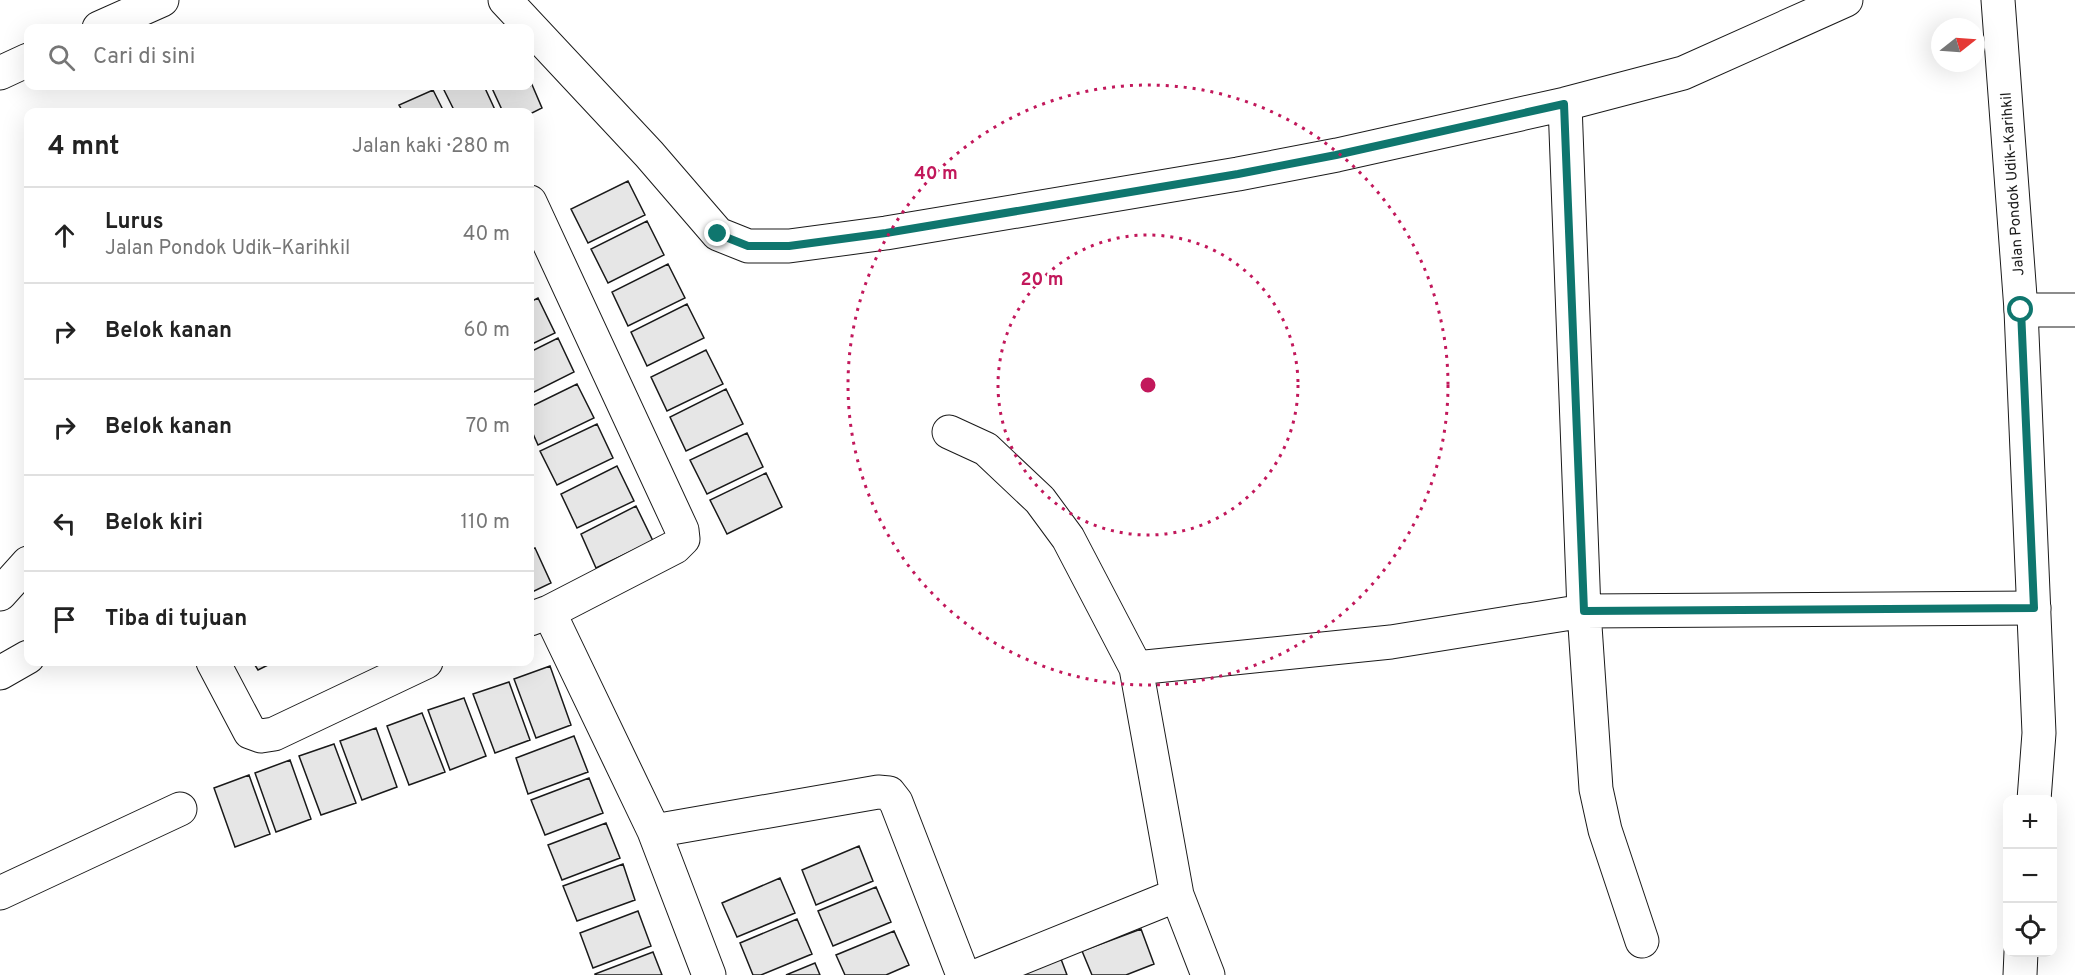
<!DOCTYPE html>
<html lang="id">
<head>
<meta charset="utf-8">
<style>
  body { margin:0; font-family:Overpass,sans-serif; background:#f2f2f2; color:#222 }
  .controls { position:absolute; right:18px; bottom:18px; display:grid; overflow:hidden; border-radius:12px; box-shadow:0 6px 24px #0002 }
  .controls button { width:54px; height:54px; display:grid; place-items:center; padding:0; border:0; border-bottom:2px solid #e0e0e0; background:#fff; color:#222; font:30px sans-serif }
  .compass { position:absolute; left:1931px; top:18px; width:54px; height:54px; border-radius:50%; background:#fff; box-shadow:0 6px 24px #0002; rotate:73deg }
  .stop { position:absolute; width:18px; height:18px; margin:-14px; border:4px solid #0f766e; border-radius:50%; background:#fff }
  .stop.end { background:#0f766e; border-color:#fff; box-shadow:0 2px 6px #0008 }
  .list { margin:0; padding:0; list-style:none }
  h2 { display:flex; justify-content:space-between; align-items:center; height:78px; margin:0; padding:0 24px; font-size:26px }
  h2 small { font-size:20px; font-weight:400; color:#767676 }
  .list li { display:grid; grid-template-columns:39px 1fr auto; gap:18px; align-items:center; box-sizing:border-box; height:96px; padding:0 24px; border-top:2px solid #e0e0e0 }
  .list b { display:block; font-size:22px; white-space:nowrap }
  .list p { margin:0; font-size:20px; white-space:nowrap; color:#767676 }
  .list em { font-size:20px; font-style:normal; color:#767676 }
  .icon { flex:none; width:33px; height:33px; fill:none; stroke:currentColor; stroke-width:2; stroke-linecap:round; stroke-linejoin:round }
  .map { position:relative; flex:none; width:2075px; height:975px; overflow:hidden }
  .search { position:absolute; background:#fff; box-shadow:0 6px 24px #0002; left:24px; top:24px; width:510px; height:66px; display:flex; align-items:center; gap:15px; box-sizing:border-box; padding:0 21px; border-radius:12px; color:#767676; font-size:22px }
  .panel { position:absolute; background:#fff; box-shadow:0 6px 24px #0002; left:24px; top:108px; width:510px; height:558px; border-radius:12px }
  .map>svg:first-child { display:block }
</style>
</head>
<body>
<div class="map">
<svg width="2075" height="975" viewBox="0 0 2075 975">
  <rect width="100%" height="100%" fill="#fff"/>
  <path fill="#e6e6e6" stroke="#1a1a1a" stroke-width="1.5" d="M 530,80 L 542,108 L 530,114 L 503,112 L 491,86 L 530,86 Z
    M 442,86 L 484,86 L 496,112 L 455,112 Z
    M 433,90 L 444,112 L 403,112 L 399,105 Z
    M 628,181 L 645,215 L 588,243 L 571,209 Z
    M 647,221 L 664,255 L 608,283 L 591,249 Z
    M 668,264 L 685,298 L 628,326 L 612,292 Z
    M 538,298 L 555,333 L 530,345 L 530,302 Z
    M 687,304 L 704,338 L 647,366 L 631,332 Z
    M 558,338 L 574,372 L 530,394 L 530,352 Z
    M 706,350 L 723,384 L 667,411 L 651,377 Z
    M 577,384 L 594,418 L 538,445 L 530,427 L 530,407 Z
    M 726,389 L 743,424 L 686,451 L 670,417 Z
    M 597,424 L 613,458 L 557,485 L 540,451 Z
    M 747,433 L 763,467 L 707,494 L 690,460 Z
    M 617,466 L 634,501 L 577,528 L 561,494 Z
    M 766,473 L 782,507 L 727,534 L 710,500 Z
    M 636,506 L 653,541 L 596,568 L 581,534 Z
    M 535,548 L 551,583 L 530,593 L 530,550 Z
    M 253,662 L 274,662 L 258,670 Z
    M 550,666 L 571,725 L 536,738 L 514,679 Z
    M 509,682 L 530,740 L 495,753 L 473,694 Z
    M 464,698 L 486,756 L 450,770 L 428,710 Z
    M 422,713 L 445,772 L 409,785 L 387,726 Z
    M 376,728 L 397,787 L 362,800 L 340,741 Z
    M 574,736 L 588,772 L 528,794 L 516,758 Z
    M 334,744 L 356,803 L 321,815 L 299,756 Z
    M 290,760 L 311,819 L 276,832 L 255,773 Z
    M 249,775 L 270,834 L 235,847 L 214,788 Z
    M 589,778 L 603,813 L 545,835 L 531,800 Z
    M 606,823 L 620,858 L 562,880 L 548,845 Z
    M 859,846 L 873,881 L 816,905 L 802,870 Z
    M 623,864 L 635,900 L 577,921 L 563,886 Z
    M 780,878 L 795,913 L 737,937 L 722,903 Z
    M 876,887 L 891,922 L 833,946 L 818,911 Z
    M 638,911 L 651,946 L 593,968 L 580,933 Z
    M 797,919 L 812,954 L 761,975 L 753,975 L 740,943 Z
    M 1141,929 L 1154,964 L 1126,975 L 1092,975 L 1082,951 Z
    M 894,931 L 909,965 L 886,975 L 845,975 L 836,955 Z
    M 653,952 L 662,975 L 595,975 L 595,974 Z
    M 1061,959 L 1067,975 L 1020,975 Z
    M 815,963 L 820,975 L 786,975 Z"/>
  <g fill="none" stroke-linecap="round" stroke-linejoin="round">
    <defs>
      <path id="street" d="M 505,0 L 649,154 L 718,234 L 748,246 L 789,246 L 886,233 L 1238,174 L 1337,155 L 1565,104 L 1683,73 L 1846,0
        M 99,28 L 162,0
        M 0,73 L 28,60
        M 1565,104 L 1584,611 L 1596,789 L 1605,830 L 1642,941
        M 530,202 L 682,530 L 683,539 L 675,547 L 549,612
        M 2021,310 L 2075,310
        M 949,432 L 986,449 L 1040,500 L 1068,538 L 1136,668 L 1177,895
        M 0,594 L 28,563
        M 530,619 L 549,612 L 654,831 L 709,975
        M 213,662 L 250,732 L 261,736 L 274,734 L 426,662
        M 1136,668 L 1391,642 L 1584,611 L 2034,608
        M 0,673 L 28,657
        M 654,831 L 878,792 L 889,793 L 896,802 L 963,975
        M 0,893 L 180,809
        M 979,975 L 1177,895 L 1208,975"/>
      <path id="secondary" d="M 1998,0 L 2021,310 L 2039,733 L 2034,800
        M 2020,975 L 2021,952"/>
    </defs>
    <use href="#street" stroke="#1a1a1a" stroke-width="35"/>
    <use href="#secondary" stroke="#1a1a1a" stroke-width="35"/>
    <use href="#street" stroke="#fff" stroke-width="33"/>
    <use href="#secondary" stroke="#fff" stroke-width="33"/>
  </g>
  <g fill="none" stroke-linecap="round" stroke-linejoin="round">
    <path stroke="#0f766e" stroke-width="8" d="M 718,234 L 748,246 L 789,246 L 886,233 L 1238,174 L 1336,155 L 1564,104 L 1584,611 L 2034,608 L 2021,310"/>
  </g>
  <g fill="none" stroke="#c2185b" stroke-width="3" stroke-dasharray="3 6">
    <circle cx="1148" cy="385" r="150"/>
    <circle cx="1148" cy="385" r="300"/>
  </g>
  <g text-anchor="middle" stroke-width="4.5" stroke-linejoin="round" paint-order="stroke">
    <g font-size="15" fill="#1a1a1a" stroke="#fff">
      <text transform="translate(2012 184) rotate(-94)" y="5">Jalan Pondok Udik–Karihkil</text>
    </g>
  </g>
  <circle cx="1148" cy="385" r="9" fill="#c2185b" stroke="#fff" stroke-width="3"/>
  <g font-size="18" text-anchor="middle" font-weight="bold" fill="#c2185b" stroke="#fff" stroke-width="4.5" stroke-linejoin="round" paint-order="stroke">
    <text x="936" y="179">40 m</text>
    <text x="1042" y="285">20 m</text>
  </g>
</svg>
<div class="controls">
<button>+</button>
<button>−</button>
<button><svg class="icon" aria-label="locate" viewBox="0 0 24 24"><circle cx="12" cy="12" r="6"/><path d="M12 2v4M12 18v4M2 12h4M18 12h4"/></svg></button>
</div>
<svg class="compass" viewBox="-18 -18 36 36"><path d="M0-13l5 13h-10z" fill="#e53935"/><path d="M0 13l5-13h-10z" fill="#767676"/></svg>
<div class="stop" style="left:2021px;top:310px"></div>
<div class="stop end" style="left:718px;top:234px"></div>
<div class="search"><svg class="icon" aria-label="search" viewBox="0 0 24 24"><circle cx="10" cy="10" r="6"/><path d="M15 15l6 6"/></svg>Cari di sini</div>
<section class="panel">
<h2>4 mnt<small>Jalan kaki · 280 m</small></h2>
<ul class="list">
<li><svg class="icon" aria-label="ahead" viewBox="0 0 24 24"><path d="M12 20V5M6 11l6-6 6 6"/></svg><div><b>Lurus</b><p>Jalan Pondok Udik–Karihkil</p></div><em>40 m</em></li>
<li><svg class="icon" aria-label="right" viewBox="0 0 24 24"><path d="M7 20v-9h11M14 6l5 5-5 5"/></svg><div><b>Belok kanan</b></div><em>60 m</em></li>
<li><svg class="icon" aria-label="right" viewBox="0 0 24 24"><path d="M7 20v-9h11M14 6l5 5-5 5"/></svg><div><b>Belok kanan</b></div><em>70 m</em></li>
<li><svg class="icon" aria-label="left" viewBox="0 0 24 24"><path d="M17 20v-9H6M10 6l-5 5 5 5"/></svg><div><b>Belok kiri</b></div><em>110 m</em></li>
<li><svg class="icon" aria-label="arrive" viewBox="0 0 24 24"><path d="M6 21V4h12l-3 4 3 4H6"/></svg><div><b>Tiba di tujuan</b></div></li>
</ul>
</section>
</div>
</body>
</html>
